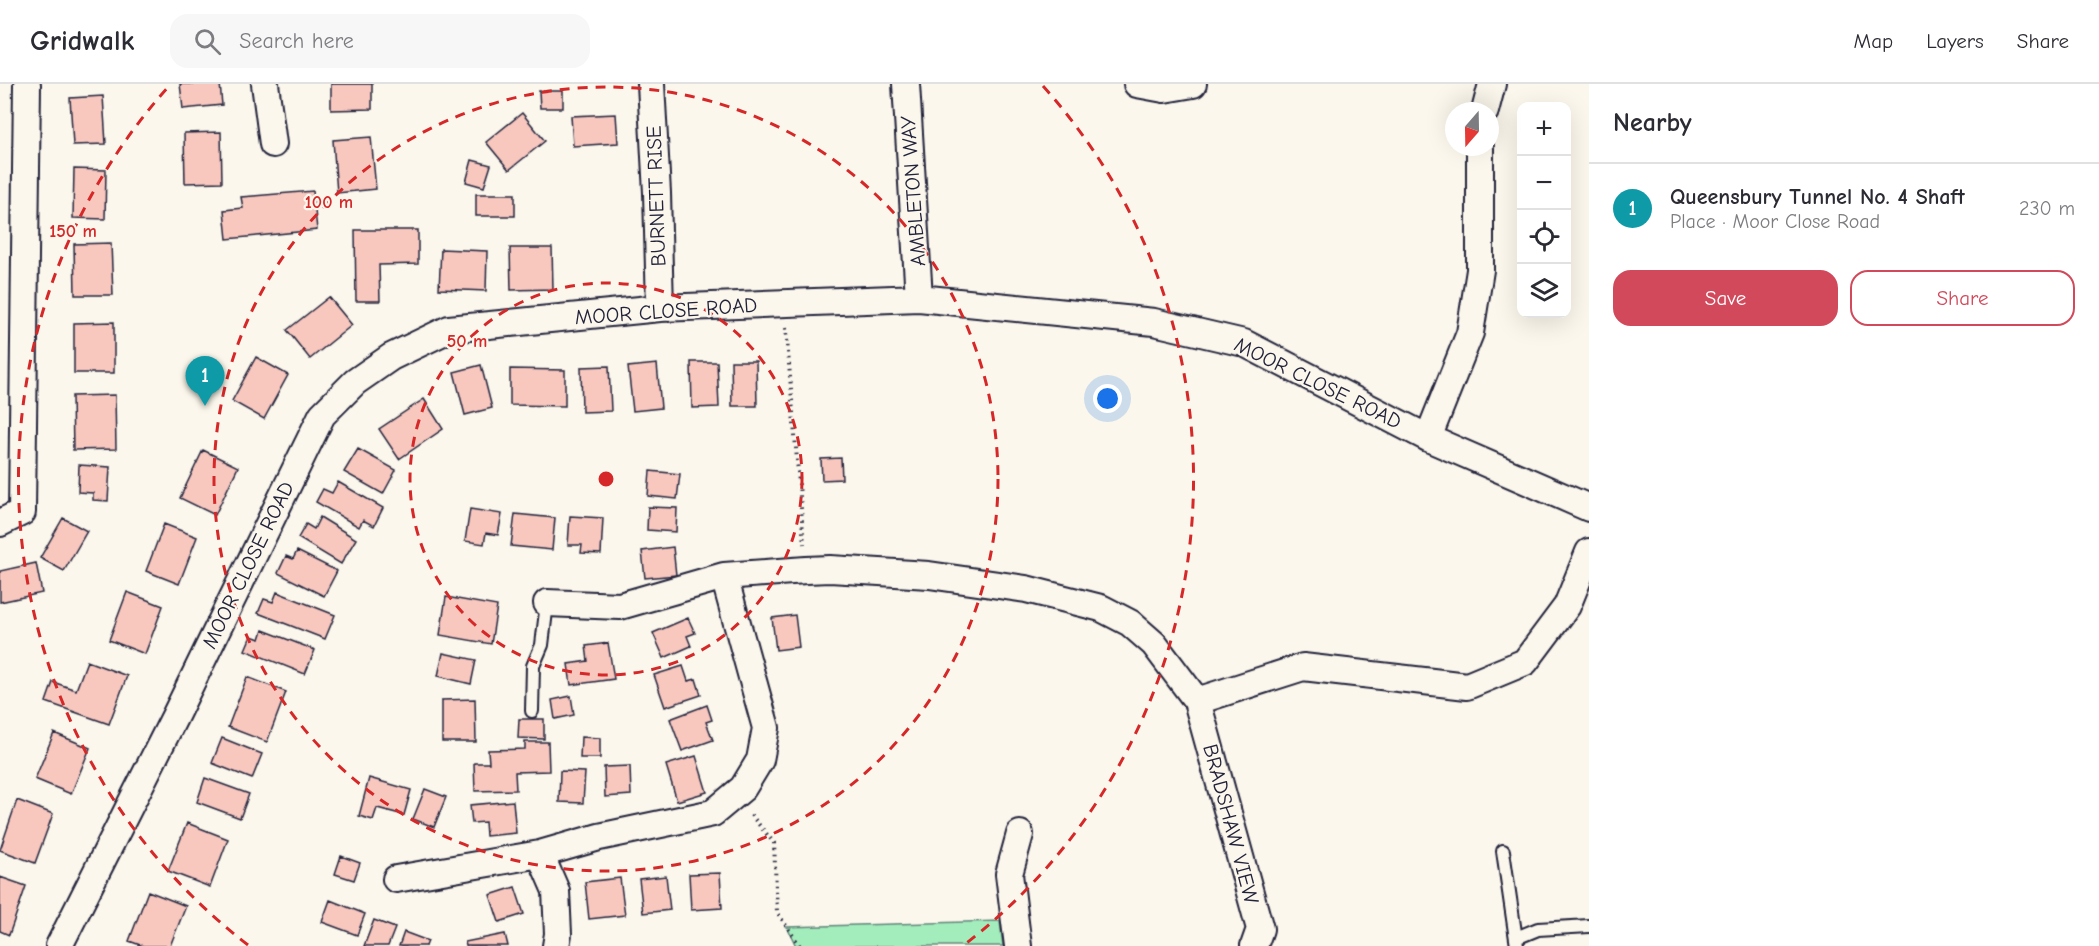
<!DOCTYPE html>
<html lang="en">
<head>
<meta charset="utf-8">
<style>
  body { margin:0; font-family:"Comic Neue",sans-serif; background:#f7f7f7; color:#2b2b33 }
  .controls { position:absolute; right:18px; top:18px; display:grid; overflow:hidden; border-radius:12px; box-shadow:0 6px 24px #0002 }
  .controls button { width:54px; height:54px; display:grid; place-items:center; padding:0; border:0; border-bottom:2px solid #e1e1e2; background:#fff; color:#2b2b33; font:30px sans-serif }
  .compass { position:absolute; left:1445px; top:18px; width:54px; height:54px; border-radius:50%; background:#fff; box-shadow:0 6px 24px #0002; rotate:200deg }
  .you { position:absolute; left:1108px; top:315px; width:21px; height:21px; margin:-15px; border:4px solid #fff; border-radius:50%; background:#1a73e8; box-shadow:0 0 0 9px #1a73e833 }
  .badge { display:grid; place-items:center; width:39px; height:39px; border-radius:50%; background:#d1495b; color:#fff; font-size:20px; font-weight:700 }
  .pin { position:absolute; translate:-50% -50px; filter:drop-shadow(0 2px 3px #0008) }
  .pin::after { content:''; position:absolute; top:32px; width:21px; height:18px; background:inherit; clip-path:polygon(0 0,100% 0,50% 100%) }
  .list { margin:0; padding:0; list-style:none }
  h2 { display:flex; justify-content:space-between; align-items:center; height:78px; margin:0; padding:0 24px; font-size:26px }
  h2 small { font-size:20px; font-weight:400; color:#7c7c81 }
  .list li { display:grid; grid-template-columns:39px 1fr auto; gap:18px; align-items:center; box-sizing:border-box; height:90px; padding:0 24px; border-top:2px solid #e1e1e2 }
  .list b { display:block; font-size:22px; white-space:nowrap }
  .list p { margin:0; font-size:20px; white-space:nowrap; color:#7c7c81 }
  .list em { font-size:20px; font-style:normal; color:#7c7c81 }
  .actions { display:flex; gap:12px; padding:18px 24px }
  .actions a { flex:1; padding:14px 0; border:2px solid #d1495b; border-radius:18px; text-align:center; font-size:21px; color:#d1495b }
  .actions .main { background:#d1495b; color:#fff }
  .icon { flex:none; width:33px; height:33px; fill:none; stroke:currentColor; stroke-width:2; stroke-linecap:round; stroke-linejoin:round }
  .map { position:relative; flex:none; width:1589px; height:862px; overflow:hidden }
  header { display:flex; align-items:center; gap:36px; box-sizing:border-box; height:84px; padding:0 30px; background:#fff; border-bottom:2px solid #e1e1e2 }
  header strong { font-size:28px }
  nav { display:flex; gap:33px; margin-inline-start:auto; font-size:21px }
  .search { width:420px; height:54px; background:#f7f7f7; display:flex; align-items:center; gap:15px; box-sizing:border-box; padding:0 21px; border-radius:18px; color:#7c7c81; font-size:22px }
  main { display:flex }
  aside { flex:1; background:#fff }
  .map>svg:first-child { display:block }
</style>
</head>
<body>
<header>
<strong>Gridwalk</strong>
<div class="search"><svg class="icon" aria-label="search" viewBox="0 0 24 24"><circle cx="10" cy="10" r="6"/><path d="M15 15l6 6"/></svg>Search here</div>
<nav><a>Map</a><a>Layers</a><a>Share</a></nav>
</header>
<main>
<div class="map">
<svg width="1589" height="862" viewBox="0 0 1589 862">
  <rect width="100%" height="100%" fill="#fbf7ec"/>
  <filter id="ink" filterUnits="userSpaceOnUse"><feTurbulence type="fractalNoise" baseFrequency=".0167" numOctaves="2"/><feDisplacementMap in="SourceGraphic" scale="12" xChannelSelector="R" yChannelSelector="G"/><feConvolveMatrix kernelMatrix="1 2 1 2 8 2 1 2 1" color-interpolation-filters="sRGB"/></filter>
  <g filter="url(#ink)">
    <path fill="#a3ecbb" stroke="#62877b" stroke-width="1.5" d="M 1000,837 L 1003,862 L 796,862 L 787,843 Z"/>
    <path fill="#f8c8bf" stroke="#22223b" stroke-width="1.5" d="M 180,0 L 220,0 L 222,21 L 183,25 Z
      M 331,0 L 372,0 L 372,25 L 331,26 Z
      M 539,7 L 563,7 L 563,24 L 540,24 Z
      M 103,12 L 106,60 L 73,61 L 70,14 Z
      M 522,29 L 545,57 L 509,86 L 486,58 Z
      M 616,30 L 618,59 L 573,62 L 571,32 Z
      M 221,48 L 222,98 L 185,99 L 184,49 Z
      M 371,53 L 376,105 L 337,109 L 333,56 Z
      M 472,76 L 491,81 L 484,103 L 466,98 Z
      M 74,85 L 106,86 L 105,135 L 73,134 Z
      M 313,107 L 317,146 L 227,155 L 224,126 L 243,124 L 241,113 Z
      M 476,110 L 515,110 L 515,132 L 476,132 Z
      M 355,146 L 418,146 L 418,180 L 379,181 L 380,217 L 356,217 Z
      M 111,159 L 113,211 L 75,211 L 74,160 Z
      M 510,164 L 552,164 L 553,205 L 511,206 Z
      M 441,165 L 487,167 L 486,207 L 439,205 Z
      M 329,213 L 352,241 L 310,275 L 287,246 Z
      M 114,238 L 114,289 L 74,289 L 74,239 Z
      M 256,273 L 288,291 L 264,335 L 232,317 Z
      M 731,277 L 756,277 L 757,322 L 732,322 Z
      M 691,278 L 717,278 L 719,323 L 692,324 Z
      M 657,280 L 661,324 L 633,327 L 628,283 Z
      M 481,281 L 492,324 L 465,331 L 454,288 Z
      M 609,282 L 611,327 L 582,328 L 581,283 Z
      M 510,285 L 565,286 L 565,322 L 510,321 Z
      M 115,311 L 116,365 L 73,366 L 72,312 Z
      M 424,315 L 443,345 L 399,375 L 379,345 Z
      M 358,365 L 396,386 L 383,410 L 344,388 Z
      M 203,366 L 238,383 L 215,431 L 180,414 Z
      M 841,374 L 842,395 L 822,396 L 821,375 Z
      M 79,381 L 110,383 L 108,417 L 93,416 L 93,409 L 78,408 Z
      M 650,387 L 680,390 L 677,415 L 648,412 Z
      M 338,398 L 383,424 L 374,442 L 363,436 L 359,443 L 316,418 L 323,405 L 332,409 Z
      M 648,423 L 677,424 L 676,448 L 647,446 Z
      M 470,425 L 502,430 L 498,451 L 486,449 L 484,460 L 465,457 Z
      M 515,430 L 555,434 L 552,466 L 511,462 Z
      M 570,432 L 603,434 L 601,470 L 581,469 L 582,461 L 568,461 Z
      M 320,433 L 356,455 L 341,480 L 298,454 L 306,440 L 314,445 Z
      M 63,434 L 87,447 L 64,487 L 40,474 Z
      M 164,440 L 197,453 L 179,500 L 146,487 Z
      M 673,463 L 676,491 L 645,494 L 642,467 Z
      M 297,467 L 337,487 L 324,512 L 278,489 L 286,472 L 293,475 Z
      M 36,479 L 42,509 L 0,518 L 0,487 Z
      M 127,508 L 163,522 L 145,570 L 109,556 Z
      M 277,508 L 335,531 L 325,555 L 258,529 L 264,515 L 273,518 Z
      M 446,513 L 497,522 L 491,560 L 440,551 Z
      M 795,531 L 799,563 L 776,566 L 772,534 Z
      M 688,534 L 695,549 L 687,552 L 691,562 L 664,574 L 653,549 Z
      M 263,546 L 315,566 L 305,590 L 245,566 L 251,552 L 260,555 Z
      M 608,559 L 614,595 L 571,601 L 568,580 L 588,577 L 586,562 Z
      M 443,569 L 476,576 L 471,600 L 438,592 Z
      M 87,577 L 127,592 L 109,640 L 46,618 L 53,598 L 76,606 Z
      M 683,582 L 688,597 L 696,595 L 701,611 L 665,623 L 654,591 Z
      M 247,593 L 286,608 L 267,658 L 228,643 Z
      M 571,612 L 574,631 L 555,635 L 552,616 Z
      M 475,615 L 476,658 L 442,658 L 442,616 Z
      M 707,621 L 712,636 L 706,638 L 713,656 L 682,667 L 670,635 Z
      M 519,635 L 544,635 L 544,655 L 518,654 Z
      M 54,649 L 90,664 L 71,710 L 35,695 Z
      M 581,653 L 600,654 L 600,674 L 580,674 Z
      M 222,654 L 262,670 L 252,695 L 212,679 Z
      M 525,658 L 548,658 L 549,687 L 515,688 L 516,706 L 475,707 L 474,679 L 489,679 L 488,666 L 525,665 Z
      M 696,672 L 707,708 L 677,717 L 666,681 Z
      M 630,682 L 631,711 L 605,713 L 604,683 Z
      M 560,687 L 585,688 L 583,719 L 559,718 Z
      M 205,694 L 249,710 L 240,734 L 197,718 Z
      M 369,694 L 411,706 L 404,731 L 377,724 L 373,736 L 359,732 Z
      M 425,705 L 446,713 L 434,743 L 413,735 Z
      M 17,716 L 53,730 L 35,779 L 0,766 Z
      M 513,717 L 516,749 L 486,752 L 485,738 L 472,739 L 470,721 Z
      M 187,739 L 228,755 L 210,803 L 168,787 Z
      M 341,772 L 360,779 L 354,796 L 335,790 Z
      M 720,789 L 722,824 L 691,826 L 689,790 Z
      M 666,792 L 670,826 L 643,829 L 639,795 Z
      M 0,793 L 26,802 L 9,851 L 0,847 Z
      M 620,794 L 625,831 L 589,835 L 585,798 Z
      M 515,803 L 524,830 L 499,838 L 490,811 Z
      M 148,807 L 186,822 L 170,862 L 143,862 L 129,857 Z
      M 330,816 L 365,830 L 357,851 L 322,838 Z
      M 374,836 L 395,844 L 388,862 L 364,862 Z
      M 404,848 L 428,857 L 426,862 L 399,862 Z
      M 505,850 L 508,862 L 466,862 L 465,858 Z"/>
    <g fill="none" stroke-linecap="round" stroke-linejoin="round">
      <defs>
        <path id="service" d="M 532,627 L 533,582 L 542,561 L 547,519
          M 1503,767 L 1517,862
          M 1516,854 L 1538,845 L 1589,842"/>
        <path id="minor" d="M 265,0 L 273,60
          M 651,0 L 657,109 L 660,224
          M 906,0 L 919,214
          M 1137,0 L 1164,5 L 1193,0
          M 1485,27 L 1492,0
          M 1428,354 L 1470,249 L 1480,186 L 1480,63
          M 0,439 L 22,428 L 27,0
          M 547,519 L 620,522 L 724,492 L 806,486 L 830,485 L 929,491 L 1026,505 L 1101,524 L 1130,539 L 1154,560 L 1197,617 L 1303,583 L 1467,602 L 1525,578 L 1567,522 L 1589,468
          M 1197,617 L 1260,845 L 1254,862
          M 540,770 L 556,807 L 558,850 L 556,862
          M 396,795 L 540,770 L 599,753 L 713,729 L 743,704 L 760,676 L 766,644 L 724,492
          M 59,862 L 175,632 L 322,331 L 355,298 L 391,273 L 449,245 L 660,224 L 919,214 L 1154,238 L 1244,259 L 1428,354 L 1589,424
          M 1018,862 L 1009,790 L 1020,750"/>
      </defs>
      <use href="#service" stroke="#22223b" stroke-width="16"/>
      <use href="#minor" stroke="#22223b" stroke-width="30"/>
      <path stroke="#22223b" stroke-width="4" stroke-dasharray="1.5 4.5" stroke-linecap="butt" d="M 786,244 L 804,460
        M 751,731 L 774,759 L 777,828 L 800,862"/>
      <use href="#service" stroke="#fbf7ec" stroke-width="12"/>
      <use href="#minor" stroke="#fbf7ec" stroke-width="26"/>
    </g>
  </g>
  <g fill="none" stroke="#d62828" stroke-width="3" stroke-dasharray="10 8">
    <circle cx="606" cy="395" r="196"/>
    <circle cx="606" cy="395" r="392"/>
    <path d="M248 861A588 588 0 0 1 169 2M1043 2A588 588 0 0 1 964 861"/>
  </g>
  <g text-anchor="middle" stroke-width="4.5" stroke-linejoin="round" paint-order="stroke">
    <g font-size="21" fill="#22223b" stroke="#fbf7ec">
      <text transform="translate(913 107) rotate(-94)" y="7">AMBLETON WAY</text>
      <text transform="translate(656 112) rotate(-92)" y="7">BURNETT RISE</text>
      <text transform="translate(666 227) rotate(-4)" y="7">MOOR CLOSE ROAD</text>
      <text transform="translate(1318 299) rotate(26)" y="7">MOOR CLOSE ROAD</text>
      <text transform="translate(248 481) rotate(-64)" y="7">MOOR CLOSE ROAD</text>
      <text transform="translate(1231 740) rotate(75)" y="7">BRADSHAW VIEW</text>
    </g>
  </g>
  <circle cx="606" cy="395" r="9" fill="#d62828" stroke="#fbf7ec" stroke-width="3"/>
  <g font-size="18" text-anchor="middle" font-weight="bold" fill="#d62828" stroke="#fbf7ec" stroke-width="4.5" stroke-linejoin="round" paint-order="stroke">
    <text x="329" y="124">100 m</text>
    <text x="73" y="153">150 m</text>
    <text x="467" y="263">50 m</text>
  </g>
</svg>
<div class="controls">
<button>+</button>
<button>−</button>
<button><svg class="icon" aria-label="locate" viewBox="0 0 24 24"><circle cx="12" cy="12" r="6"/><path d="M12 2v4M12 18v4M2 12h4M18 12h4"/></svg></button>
<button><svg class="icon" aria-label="layers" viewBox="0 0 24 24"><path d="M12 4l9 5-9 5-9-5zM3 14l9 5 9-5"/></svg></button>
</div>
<svg class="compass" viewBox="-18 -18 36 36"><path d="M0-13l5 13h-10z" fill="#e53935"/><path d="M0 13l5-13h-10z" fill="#7c7c81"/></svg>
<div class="you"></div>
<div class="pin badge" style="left:205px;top:322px;background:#0f9aa8">1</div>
</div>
<aside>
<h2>Nearby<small></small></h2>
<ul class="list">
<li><span class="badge" style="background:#0f9aa8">1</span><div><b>Queensbury Tunnel No. 4 Shaft</b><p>Place · Moor Close Road</p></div><em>230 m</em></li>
</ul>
<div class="actions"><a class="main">Save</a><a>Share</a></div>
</aside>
</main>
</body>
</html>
